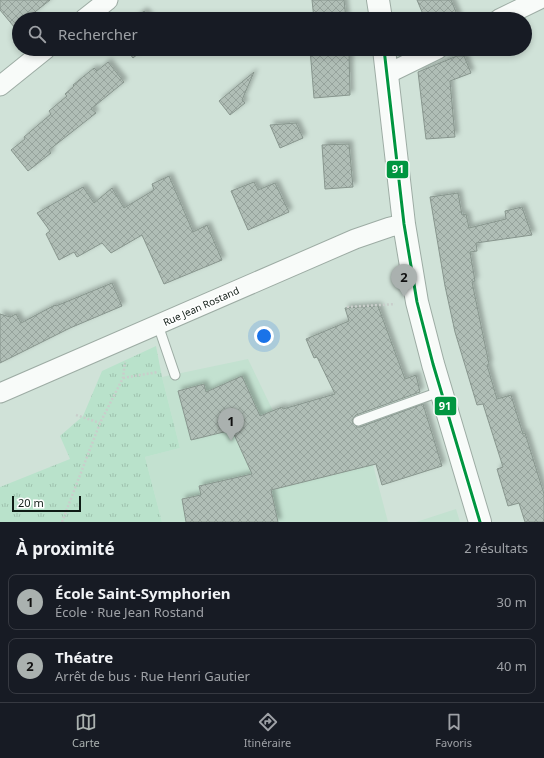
<!DOCTYPE html>
<html lang="fr">
<head>
<meta charset="utf-8">
<style>
  body { margin:0; font-family:"Noto Sans",sans-serif; background:#20242c; color:#f1f3f6 }
  .scale { position:absolute; left:12px; bottom:10px; width:69px; box-sizing:border-box; padding-left:4px; border:2px solid #0f1c15; border-top:0; font-size:11px; line-height:14px; white-space:nowrap; color:#0f1c15; -webkit-text-stroke:3px #fff; paint-order:stroke }
  .you { position:absolute; left:264px; top:336px; width:14px; height:14px; margin:-10px; border:3px solid #fff; border-radius:50%; background:#1a73e8; box-shadow:0 0 0 6px #1a73e833 }
  .badge { display:grid; place-items:center; width:26px; height:26px; border-radius:50%; background:#aab1af; color:#111; font-size:13px; font-weight:700 }
  .pin { position:absolute; translate:-50% -33px; filter:drop-shadow(0 1px 2px #0008) }
  .pin::after { content:''; position:absolute; top:21px; width:14px; height:12px; background:inherit; clip-path:polygon(0 0,100% 0,50% 100%) }
  .list { margin:0; padding:0; list-style:none }
  h2 { display:flex; justify-content:space-between; align-items:center; height:52px; margin:0; padding:0 16px; font-size:17px }
  h2 small { font-size:13px; font-weight:400; color:#9ea1a6 }
  .list li { display:grid; grid-template-columns:26px 1fr auto; gap:12px; align-items:center; box-sizing:border-box; height:56px; margin:0 8px 8px; padding:0 8px; border:1px solid #363941; border-radius:8px }
  .list b { display:block; font-size:15px; white-space:nowrap }
  .list p { margin:0; font-size:13px; white-space:nowrap; color:#9ea1a6 }
  .list em { font-size:13px; font-style:normal; color:#9ea1a6 }
  .icon { flex:none; width:22px; height:22px; fill:none; stroke:currentColor; stroke-width:2; stroke-linecap:round; stroke-linejoin:round }
  .map { position:relative; flex:none; width:544px; height:522px; overflow:hidden }
  .search { position:absolute; background:#171b24; box-shadow:0 2px 6px #0003; left:12px; right:12px; top:12px; height:44px; display:flex; align-items:center; gap:10px; box-sizing:border-box; padding:0 14px; border-radius:22px; color:#9ea1a6; font-size:15px }
  .sheet { height:180px; background:#171b24 }
  nav { display:flex; justify-content:space-around; align-items:center; box-sizing:border-box; height:56px; border-top:1px solid #363941; background:#171b24; font-size:11px; color:#9ea1a6 }
  nav a { display:grid; justify-items:center; gap:2px }
  nav .on { color:#aab1af }
  .map>svg:first-child { display:block }
</style>
</head>
<body>
<div class="map">
<svg width="544" height="522" viewBox="0 0 544 522">
  <defs>
    <pattern id="park-tufts" width="24" height="20" patternUnits="userSpaceOnUse"><rect width="24" height="20" fill="#b9e2cb"/><path d="M3 7l-1-3M5 7V3M7 7l1-3M15 17l-1-3M17 17v-4M19 17l1-3" fill="none" stroke="#9ec1ad"/></pattern>
    <pattern id="building-cross-hatch" width="8" height="8" patternUnits="userSpaceOnUse"><rect width="8" height="8" fill="#b0beb6"/><path d="M0 0l8 8M0 8l8-8" fill="none" stroke="#96a39c"/></pattern>
    <filter id="shadow"><feDropShadow dx="3.5" dy="-3.5" stdDeviation="2" flood-color="#0004"/></filter>
  </defs>
  <rect width="100%" height="100%" fill="#d0e2d8"/>
  <path fill="#c3e1d0" d="M 248,359 L 273,411 L 372,461 L 388,522 L 162,522 L 145,457 L 180,448 L 162,377 Z
    M 456,509 L 460,522 L 416,522 Z"/>
  <path fill="url(#park-tufts)" d="M 156,346 L 162,377 L 180,448 L 145,457 L 162,522 L 0,522 L 0,487 L 70,459 L 60,436 L 83,416 L 102,371 Z"/>
  <path fill="url(#building-cross-hatch)" stroke="#88968e" filter="url(#shadow)" d="M 0,0 L 50,0 L 26,19 L 19,19 L 19,25 L 15,28 L 0,10 Z
    M 312,0 L 344,0 L 346,19 L 314,19 Z
    M 417,0 L 451,0 L 459,19 L 425,19 Z
    M 144,11 L 151,19 L 134,19 Z
    M 126,49 L 144,49 L 133,58 Z
    M 310,49 L 349,49 L 350,95 L 314,98 Z
    M 457,56 L 464,56 L 471,73 L 450,81 L 455,137 L 426,139 L 418,72 Z
    M 108,62 L 124,82 L 91,109 L 96,113 L 49,150 L 51,153 L 28,171 L 11,150 L 25,139 L 24,137 L 51,114 L 49,111 L 67,96 L 65,94 L 74,86 L 73,85 L 94,68 L 97,71 Z
    M 254,72 L 242,100 L 245,103 L 230,115 L 219,101 Z
    M 296,123 L 303,138 L 280,148 L 270,125 Z
    M 349,144 L 353,187 L 325,189 L 322,145 Z
    M 169,176 L 193,232 L 207,225 L 222,260 L 164,284 L 142,235 L 111,253 L 102,243 L 77,257 L 74,252 L 59,260 L 46,234 L 50,231 L 37,213 L 83,187 L 94,203 L 112,188 L 124,208 L 154,190 L 152,184 Z
    M 254,182 L 258,190 L 275,183 L 289,212 L 248,230 L 231,191 Z
    M 458,193 L 462,215 L 466,214 L 469,228 L 506,219 L 505,211 L 522,207 L 532,235 L 476,243 L 477,251 L 470,252 L 475,281 L 472,282 L 489,364 L 487,365 L 497,399 L 511,395 L 523,434 L 525,433 L 544,494 L 544,522 L 525,522 L 519,503 L 508,506 L 497,469 L 503,467 L 483,404 L 477,405 L 455,332 L 445,286 L 430,197 Z
    M 112,283 L 122,306 L 70,328 L 0,363 L 0,314 L 10,317 L 16,314 L 21,323 L 55,305 L 56,306 Z
    M 378,306 L 405,379 L 416,375 L 420,392 L 356,415 L 352,420 L 353,423 L 357,427 L 360,427 L 423,404 L 442,466 L 382,485 L 376,464 L 271,490 L 278,522 L 186,522 L 182,499 L 201,495 L 199,486 L 252,474 L 232,430 L 191,440 L 178,391 L 204,384 L 206,392 L 242,376 L 260,416 L 282,407 L 283,409 L 335,394 L 317,357 L 314,358 L 306,339 L 349,321 L 345,308 Z"/>
  <g fill="none" stroke-linecap="round" stroke-linejoin="round">
    <defs>
      <path id="service" d="M 158,325 L 175,375
        M 358,421 L 442,391"/>
      <path id="minor" d="M 84,19 L 108,0
        M 499,19 L 538,0
        M 387,74 L 438,49
        M 0,86 L 46,49
        M 0,393 L 355,239 L 390,227 L 404,224"/>
      <path id="secondary" d="M 378,0 L 381,19
        M 384,49 L 404,224 L 417,302 L 433,364 L 480,522"/>
    </defs>
    <use href="#service" stroke="#9daca4" stroke-width="11"/>
    <use href="#minor" stroke="#9daca4" stroke-width="21"/>
    <use href="#secondary" stroke="#9daca4" stroke-width="24"/>
    <path stroke="#c9cecb" stroke-width="2.5" stroke-dasharray="2 2" stroke-linecap="butt" d="M 347,307 L 395,304
      M 123,378 L 158,372
      M 76,415 L 100,423
      M 62,522 L 100,423 L 123,378 L 125,362"/>
    <use href="#service" stroke="#f8fbf9" stroke-width="9"/>
    <use href="#minor" stroke="#f8fbf9" stroke-width="19"/>
    <use href="#secondary" stroke="#f8fbf9" stroke-width="22"/>
    <defs>
      <path id="bus-1" d="M 384,49 L 404,224 L 417,302 L 433,364 L 480,522"/>
    </defs>
    <use href="#bus-1" stroke="#fff" stroke-width="6"/>
    <use href="#bus-1" stroke="#009640" stroke-width="3"/>
  </g>
  <g text-anchor="middle" stroke-width="3" stroke-linejoin="round" paint-order="stroke">
    <g font-size="10" fill="#0f1c15" stroke="#fff">
      <text transform="translate(201 306) rotate(-24)" y="4">Rue Jean Rostand</text>
    </g>
  </g>
  <g stroke="#fff" stroke-width="1.5">
    <rect x="386" y="160" width="23" height="19" rx="4" fill="#009640"/>
    <rect x="434" y="396" width="23" height="20" rx="4" fill="#009640"/>
  </g>
  <g font-size="11" text-anchor="middle" font-weight="bold" fill="#fff">
    <text x="398" y="173">91</text>
    <text x="445" y="410">91</text>
  </g>
</svg>
<div class="scale">20 m</div>
<div class="you"></div>
<div class="pin badge" style="left:231px;top:441px">1</div>
<div class="pin badge" style="left:404px;top:297px">2</div>
<div class="search"><svg class="icon" aria-label="search" viewBox="0 0 24 24"><circle cx="10" cy="10" r="6"/><path d="M15 15l6 6"/></svg>Rechercher</div>
</div>
<section class="sheet">
<h2>À proximité<small>2 résultats</small></h2>
<ul class="list">
<li><span class="badge">1</span><div><b>École Saint-Symphorien</b><p>École · Rue Jean Rostand</p></div><em>30 m</em></li>
<li><span class="badge">2</span><div><b>Théatre</b><p>Arrêt de bus · Rue Henri Gautier</p></div><em>40 m</em></li>
</ul>
</section>
<nav>
<a class="on"><svg class="icon" aria-label="map" viewBox="0 0 24 24"><path d="M3 6l6-2 6 2 6-2v14l-6 2-6-2-6 2zM9 4v14M15 6v14"/></svg>Carte</a>
<a><svg class="icon" aria-label="directions" viewBox="0 0 24 24"><path d="M12 3l9 9-9 9-9-9zM9 14v-3h6M13 9l2 2-2 2"/></svg>Itinéraire</a>
<a><svg class="icon" aria-label="saved" viewBox="0 0 24 24"><path d="M7 4h10v16l-5-4-5 4z"/></svg>Favoris</a>
</nav>
</body>
</html>
